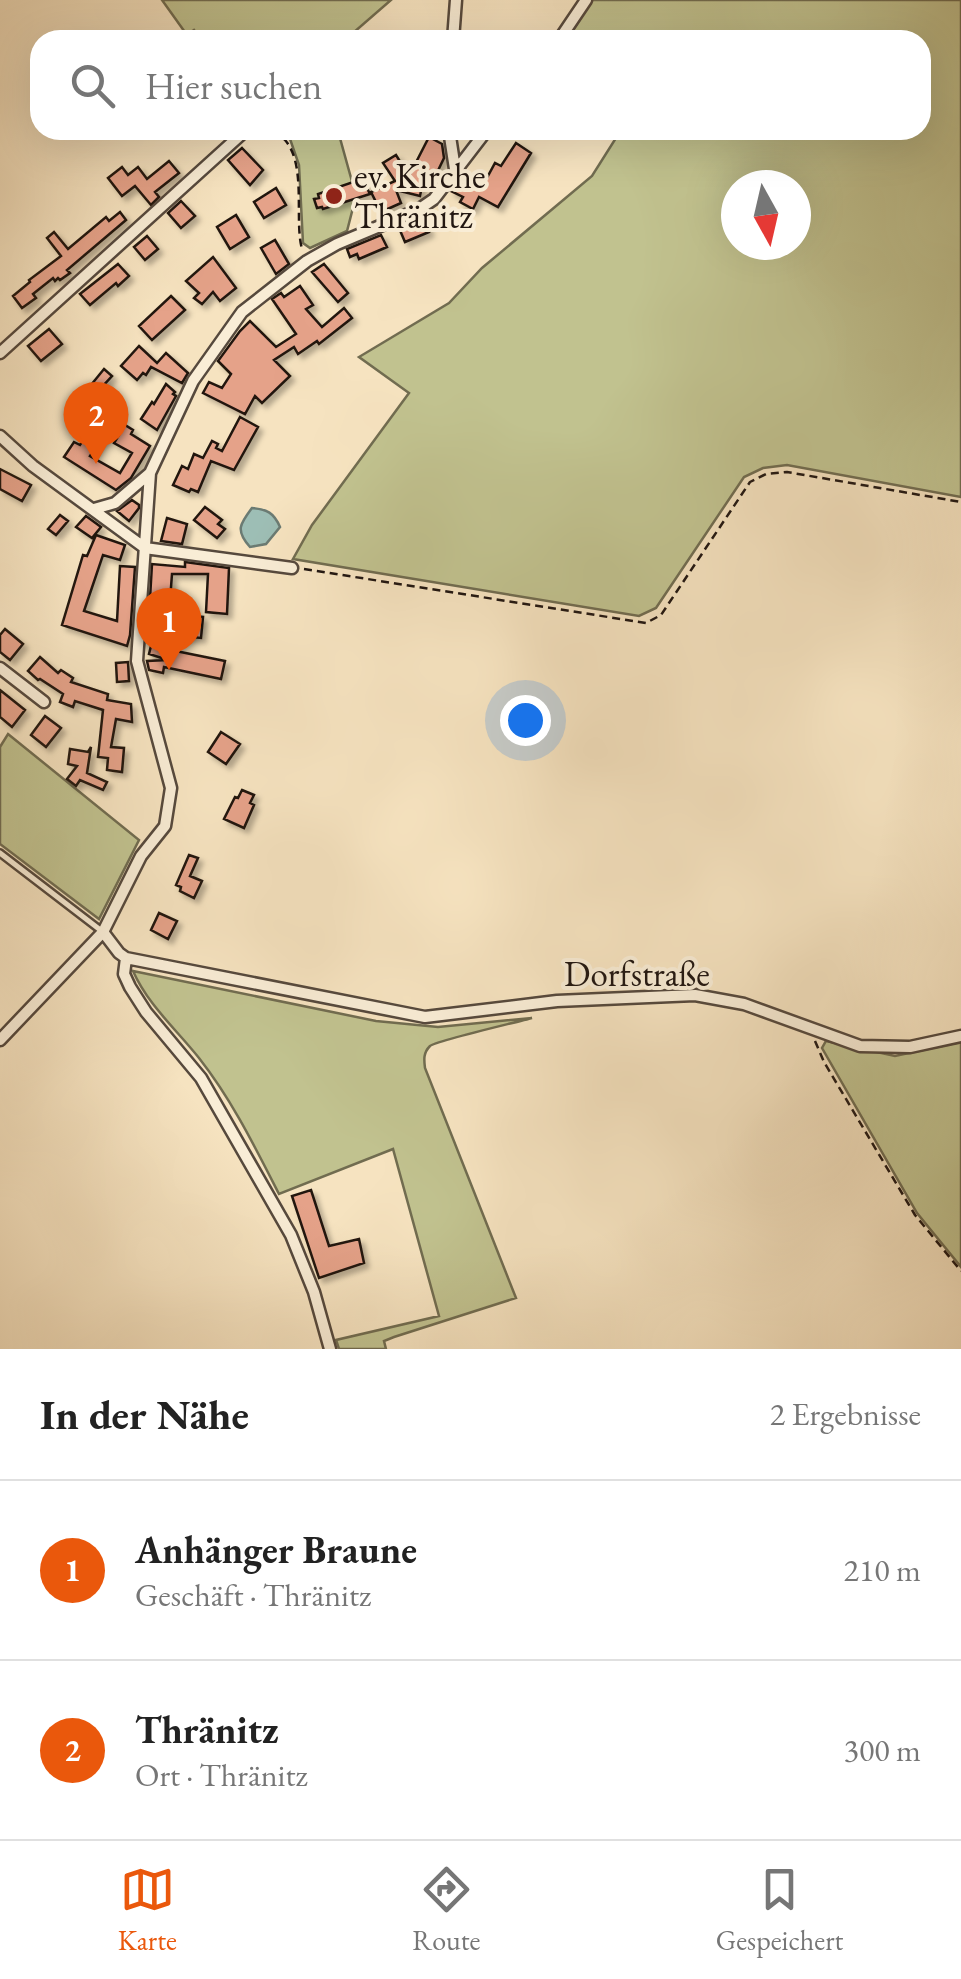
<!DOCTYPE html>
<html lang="de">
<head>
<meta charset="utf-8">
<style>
  body { margin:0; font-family:"EB Garamond",serif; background:#f2f2f2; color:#222 }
  .compass { position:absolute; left:721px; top:170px; width:90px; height:90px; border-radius:50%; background:#fff; box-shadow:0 10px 40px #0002; rotate:172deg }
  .you { position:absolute; left:525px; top:720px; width:35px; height:35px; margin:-25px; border:8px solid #fff; border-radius:50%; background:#1a73e8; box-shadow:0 0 0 15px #1a73e833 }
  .badge { display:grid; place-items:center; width:65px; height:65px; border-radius:50%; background:#ea580c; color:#fff; font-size:32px; font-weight:700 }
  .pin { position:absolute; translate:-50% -82px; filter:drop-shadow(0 2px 5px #0008) }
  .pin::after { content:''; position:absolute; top:52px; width:35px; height:30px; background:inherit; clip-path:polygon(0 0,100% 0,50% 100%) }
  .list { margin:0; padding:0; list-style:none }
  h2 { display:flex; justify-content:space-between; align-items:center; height:130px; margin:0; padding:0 40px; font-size:42px }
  h2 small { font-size:32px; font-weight:400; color:#767676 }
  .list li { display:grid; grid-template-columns:65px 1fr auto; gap:30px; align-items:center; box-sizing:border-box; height:180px; padding:0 40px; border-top:2px solid #e0e0e0 }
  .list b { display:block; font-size:38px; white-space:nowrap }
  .list p { margin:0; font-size:32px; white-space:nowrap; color:#767676 }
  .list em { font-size:32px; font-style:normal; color:#767676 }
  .icon { flex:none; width:55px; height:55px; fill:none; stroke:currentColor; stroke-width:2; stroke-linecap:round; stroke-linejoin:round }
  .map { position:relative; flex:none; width:961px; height:1349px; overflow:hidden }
  .search { position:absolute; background:#fff; box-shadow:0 10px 40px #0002; left:30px; right:30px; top:30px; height:110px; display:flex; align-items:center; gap:25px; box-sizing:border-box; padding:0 35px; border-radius:30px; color:#767676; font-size:38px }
  .sheet { height:490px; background:#fff }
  nav { display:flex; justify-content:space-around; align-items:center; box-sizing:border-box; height:140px; border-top:2px solid #e0e0e0; background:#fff; font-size:28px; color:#767676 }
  nav a { display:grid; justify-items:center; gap:5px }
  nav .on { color:#ea580c }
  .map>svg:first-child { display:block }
</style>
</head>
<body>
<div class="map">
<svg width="961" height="1349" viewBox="0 0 961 1349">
  <defs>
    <filter id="shadow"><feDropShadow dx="4.5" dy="4.5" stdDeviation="2.5" flood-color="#0004"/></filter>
  </defs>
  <rect width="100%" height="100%" fill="#f6e3c0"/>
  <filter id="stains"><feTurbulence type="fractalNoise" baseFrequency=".002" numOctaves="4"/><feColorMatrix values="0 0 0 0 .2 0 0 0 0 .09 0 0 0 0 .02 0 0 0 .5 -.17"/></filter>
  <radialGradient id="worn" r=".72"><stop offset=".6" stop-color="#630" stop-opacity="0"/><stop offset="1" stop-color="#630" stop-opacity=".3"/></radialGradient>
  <path fill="#c1c28f" stroke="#716c50" stroke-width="2.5" fill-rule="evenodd" d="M 162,0 L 391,0 L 345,40 L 202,40 L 194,30 L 187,35 Z
    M 591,0 L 961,0 L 961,497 L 787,465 L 763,468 L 744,477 L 656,608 L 639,616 L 293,559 L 312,525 L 409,393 L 359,357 L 449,303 L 482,268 L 592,176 L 621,130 L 921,130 L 921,40 L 567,40 ZM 736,185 L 796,185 L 796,245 L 736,245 Z
    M 302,130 L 338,131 L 356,196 L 347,231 L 310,248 L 303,243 L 299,165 L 290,139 Z
    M 8,734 L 139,840 L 99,919 L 0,844 L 0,747 Z
    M 133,971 L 376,1021 L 438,1027 L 532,1018 C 518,1022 435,1041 430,1046 C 423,1053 424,1060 425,1068 L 516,1298 L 394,1337 L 384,1341 L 386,1349 L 339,1349 L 336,1340 L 439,1316 L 393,1149 L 279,1194 C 255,1147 232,1100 199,1058 C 176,1029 148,1005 133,971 Z
    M 826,1041 L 895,1056 L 961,1042 L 961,1267 L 917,1213 L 822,1048 Z"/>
  <path fill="#9dbeb5" stroke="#6b7b73" stroke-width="2.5" d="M 252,508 C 267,509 274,513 280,527 L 266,544 L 250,547 C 235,530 240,524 252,508 Z"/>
  <path fill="#e5a289" stroke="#211611" stroke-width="2.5" filter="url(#shadow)" d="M 429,137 L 442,144 L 444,158 L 433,181 L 424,176 L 420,196 L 396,190 L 401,203 L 381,212 L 371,192 L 395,181 L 383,163 L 396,155 L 409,176 Z
    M 516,143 L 531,153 L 498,207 L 479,197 L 473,209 L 460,202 L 463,197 L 451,191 L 463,176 L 482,187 L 495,163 L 501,166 Z
    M 242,148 L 263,170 L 250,185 L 228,160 Z
    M 169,161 L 179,173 L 155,192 L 159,197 L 151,205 L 135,186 L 122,196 L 108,178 L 122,167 L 128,175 L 138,167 L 147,179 Z
    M 362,179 L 370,194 L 323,209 L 322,207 L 317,208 L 314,199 L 319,198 L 318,194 Z
    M 276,188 L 286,205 L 264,218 L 254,202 Z
    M 181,201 L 195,216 L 181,228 L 168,213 Z
    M 120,212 L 126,220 L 67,270 L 70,273 L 60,280 L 58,278 L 55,281 L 53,278 L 33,294 L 36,298 L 22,308 L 13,296 L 30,282 L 29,280 L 61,256 L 47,238 L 54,232 L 68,249 L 106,217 L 109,221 Z
    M 236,215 L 249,237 L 230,249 L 217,227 Z
    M 424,218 L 429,232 L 405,242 L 399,228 Z
    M 381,235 L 387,247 L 359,259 L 357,254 L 350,257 L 347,249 Z
    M 147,236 L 158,249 L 145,260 L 134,247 Z
    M 275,240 L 289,264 L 276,274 L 261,248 Z
    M 213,257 L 236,288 L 220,301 L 213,292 L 202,304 L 194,298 L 199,293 L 186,281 Z
    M 118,264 L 129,276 L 118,286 L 116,283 L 90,305 L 80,294 Z
    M 324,264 L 348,293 L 338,302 L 312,272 Z
    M 300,286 L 313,305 L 306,309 L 322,327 L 344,308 L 352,318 L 319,344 L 317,341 L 298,354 L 294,347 L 274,360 L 290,376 L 262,403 L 255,396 L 245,414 L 203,393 L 209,382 L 222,388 L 231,374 L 218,361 L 240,331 L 250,321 L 276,347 L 296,334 L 272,299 L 281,293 L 284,297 Z
    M 171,296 L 185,310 L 152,340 L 139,326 Z
    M 49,329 L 62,344 L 41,361 L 28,346 Z
    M 139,346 L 157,363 L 166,353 L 188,373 L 182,383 L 151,367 L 146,375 L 143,373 L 137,380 L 121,366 Z
    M 104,369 L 112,376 L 102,387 L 109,393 L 96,408 L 82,396 Z
    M 166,384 L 175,392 L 173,394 L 176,396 L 157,430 L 141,419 L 152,402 L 154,404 Z
    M 240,417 L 258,427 L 234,470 L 211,461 L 198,492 L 191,489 L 189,492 L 173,485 L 182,466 L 188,469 L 194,454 L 203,458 L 212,441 L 218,444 L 216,448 L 222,451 Z
    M 96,421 L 108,429 L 90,456 L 120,473 L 132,453 L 114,443 L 125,425 L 133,430 L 131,434 L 150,446 L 131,478 L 116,490 L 64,457 L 74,442 L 80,445 Z
    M 0,469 L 31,485 L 22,501 L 0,489 Z
    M 132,500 L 139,505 L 139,508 L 129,521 L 117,511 Z
    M 205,507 L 222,520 L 218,524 L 225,529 L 217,538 L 194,520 Z
    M 60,515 L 68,521 L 56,535 L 48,529 Z
    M 86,516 L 101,527 L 92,538 L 76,527 Z
    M 167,518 L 187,524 L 182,544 L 161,541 Z
    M 96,535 L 125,545 L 120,560 L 103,555 L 84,611 L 117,621 L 120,566 L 135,567 L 130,635 L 127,646 L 62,625 L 83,555 L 87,556 Z
    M 185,562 L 229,568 L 227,614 L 206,612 L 208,574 L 172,574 L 169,614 L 203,617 L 201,638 L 148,633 L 152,564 L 185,567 Z
    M 5,629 L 23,644 L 10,660 L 0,652 L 0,635 Z
    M 151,646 L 225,661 L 221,679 L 164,667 L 163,673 L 149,670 L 147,661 L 168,660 L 149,654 Z
    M 40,657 L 58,673 L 61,670 L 73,678 L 71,682 L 108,694 L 107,700 L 131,704 L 132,722 L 116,719 L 111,747 L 124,748 L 122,772 L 107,770 L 108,758 L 98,757 L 103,710 L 75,701 L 73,707 L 60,702 L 63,694 L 40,679 L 38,680 L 28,671 Z
    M 128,662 L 129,681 L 117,682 L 116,663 Z
    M 0,690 L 25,710 L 12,727 L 0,717 Z
    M 45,716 L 61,728 L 46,747 L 31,735 Z
    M 221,732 L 240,744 L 226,764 L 208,752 Z
    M 91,747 L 87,773 L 107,782 L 103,790 L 80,780 L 76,786 L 67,779 L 77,766 L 68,764 L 70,749 L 88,752 Z
    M 242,790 L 254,795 L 250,803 L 254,805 L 244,828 L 224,819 L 235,797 L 238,798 Z
    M 189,855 L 198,858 L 190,876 L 202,881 L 194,898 L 180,891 L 181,887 L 176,885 Z
    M 159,913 L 177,921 L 168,939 L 151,930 Z
    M 311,1190 L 329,1246 L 359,1239 L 364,1263 L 319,1278 L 292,1196 Z"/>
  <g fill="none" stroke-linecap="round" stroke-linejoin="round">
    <defs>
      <path id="lane" d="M 0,853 L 103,932"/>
      <path id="street" d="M 453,40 L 456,0
        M 559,40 L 586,0
        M 449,130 L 455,169
        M 0,353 L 246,130
        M 0,436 L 33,466 L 145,548 L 292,568
        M 94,509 L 115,503 L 150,473
        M 0,668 L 44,702
        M 103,932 L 119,953 L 126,958 L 124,974 L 130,987 L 146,1012 L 201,1078 L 291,1235 L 314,1292 L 330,1349
        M 126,958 L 425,1017 L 557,1001 L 695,995 L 744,1004 L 860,1046 L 910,1047 L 961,1036
        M 0,1040 L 103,932 L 141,856 L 165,826 L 171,788 L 137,661 L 150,473 L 193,381 L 242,312 L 307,261 L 337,244 L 418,210 L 434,199 L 487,130"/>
    </defs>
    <use href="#lane" stroke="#56493d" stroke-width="10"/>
    <use href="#street" stroke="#56493d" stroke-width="15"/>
    <path stroke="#211611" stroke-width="2.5" stroke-dasharray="8 5" stroke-linecap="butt" d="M 273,130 C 277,133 282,136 285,140 C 307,165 294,220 302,249
      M 304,569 L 646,623 L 661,615 L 750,482 L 766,474 L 787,472 L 961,502
      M 815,1041 L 824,1062 L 915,1215 L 961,1271"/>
    <use href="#lane" stroke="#f9edd6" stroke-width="5"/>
    <use href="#street" stroke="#f9edd6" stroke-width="10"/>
  </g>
  <circle fill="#8f2418" stroke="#f9edd6" stroke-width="4" cx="334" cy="196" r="10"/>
  <g text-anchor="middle" stroke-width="8" stroke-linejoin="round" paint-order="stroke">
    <g font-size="35" fill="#211611" stroke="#f9edd6" text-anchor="start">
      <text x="354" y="188">ev. Kirche<tspan x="354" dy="40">Thränitz</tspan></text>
    </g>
    <g font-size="35" fill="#211611" stroke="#f9edd6">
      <text x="637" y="986">Dorfstraße</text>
    </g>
  </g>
  <rect width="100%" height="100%" filter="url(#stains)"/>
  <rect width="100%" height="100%" fill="url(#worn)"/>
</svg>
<svg class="compass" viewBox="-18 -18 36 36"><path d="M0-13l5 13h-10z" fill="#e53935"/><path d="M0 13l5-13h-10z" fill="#767676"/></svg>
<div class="you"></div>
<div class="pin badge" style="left:169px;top:670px">1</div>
<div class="pin badge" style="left:96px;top:464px">2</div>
<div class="search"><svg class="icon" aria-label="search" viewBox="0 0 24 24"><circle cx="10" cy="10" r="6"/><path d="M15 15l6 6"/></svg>Hier suchen</div>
</div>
<section class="sheet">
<h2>In der Nähe<small>2 Ergebnisse</small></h2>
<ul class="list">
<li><span class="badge">1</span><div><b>Anhänger Braune</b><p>Geschäft · Thränitz</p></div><em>210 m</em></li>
<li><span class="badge">2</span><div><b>Thränitz</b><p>Ort · Thränitz</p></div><em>300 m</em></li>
</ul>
</section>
<nav>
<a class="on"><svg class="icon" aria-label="map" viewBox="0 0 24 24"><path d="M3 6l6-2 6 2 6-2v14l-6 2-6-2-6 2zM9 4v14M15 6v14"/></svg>Karte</a>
<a><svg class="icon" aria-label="directions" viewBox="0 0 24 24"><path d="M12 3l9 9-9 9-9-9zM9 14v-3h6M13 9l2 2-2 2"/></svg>Route</a>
<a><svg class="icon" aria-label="saved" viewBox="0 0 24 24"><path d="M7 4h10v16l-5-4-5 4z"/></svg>Gespeichert</a>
</nav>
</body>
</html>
